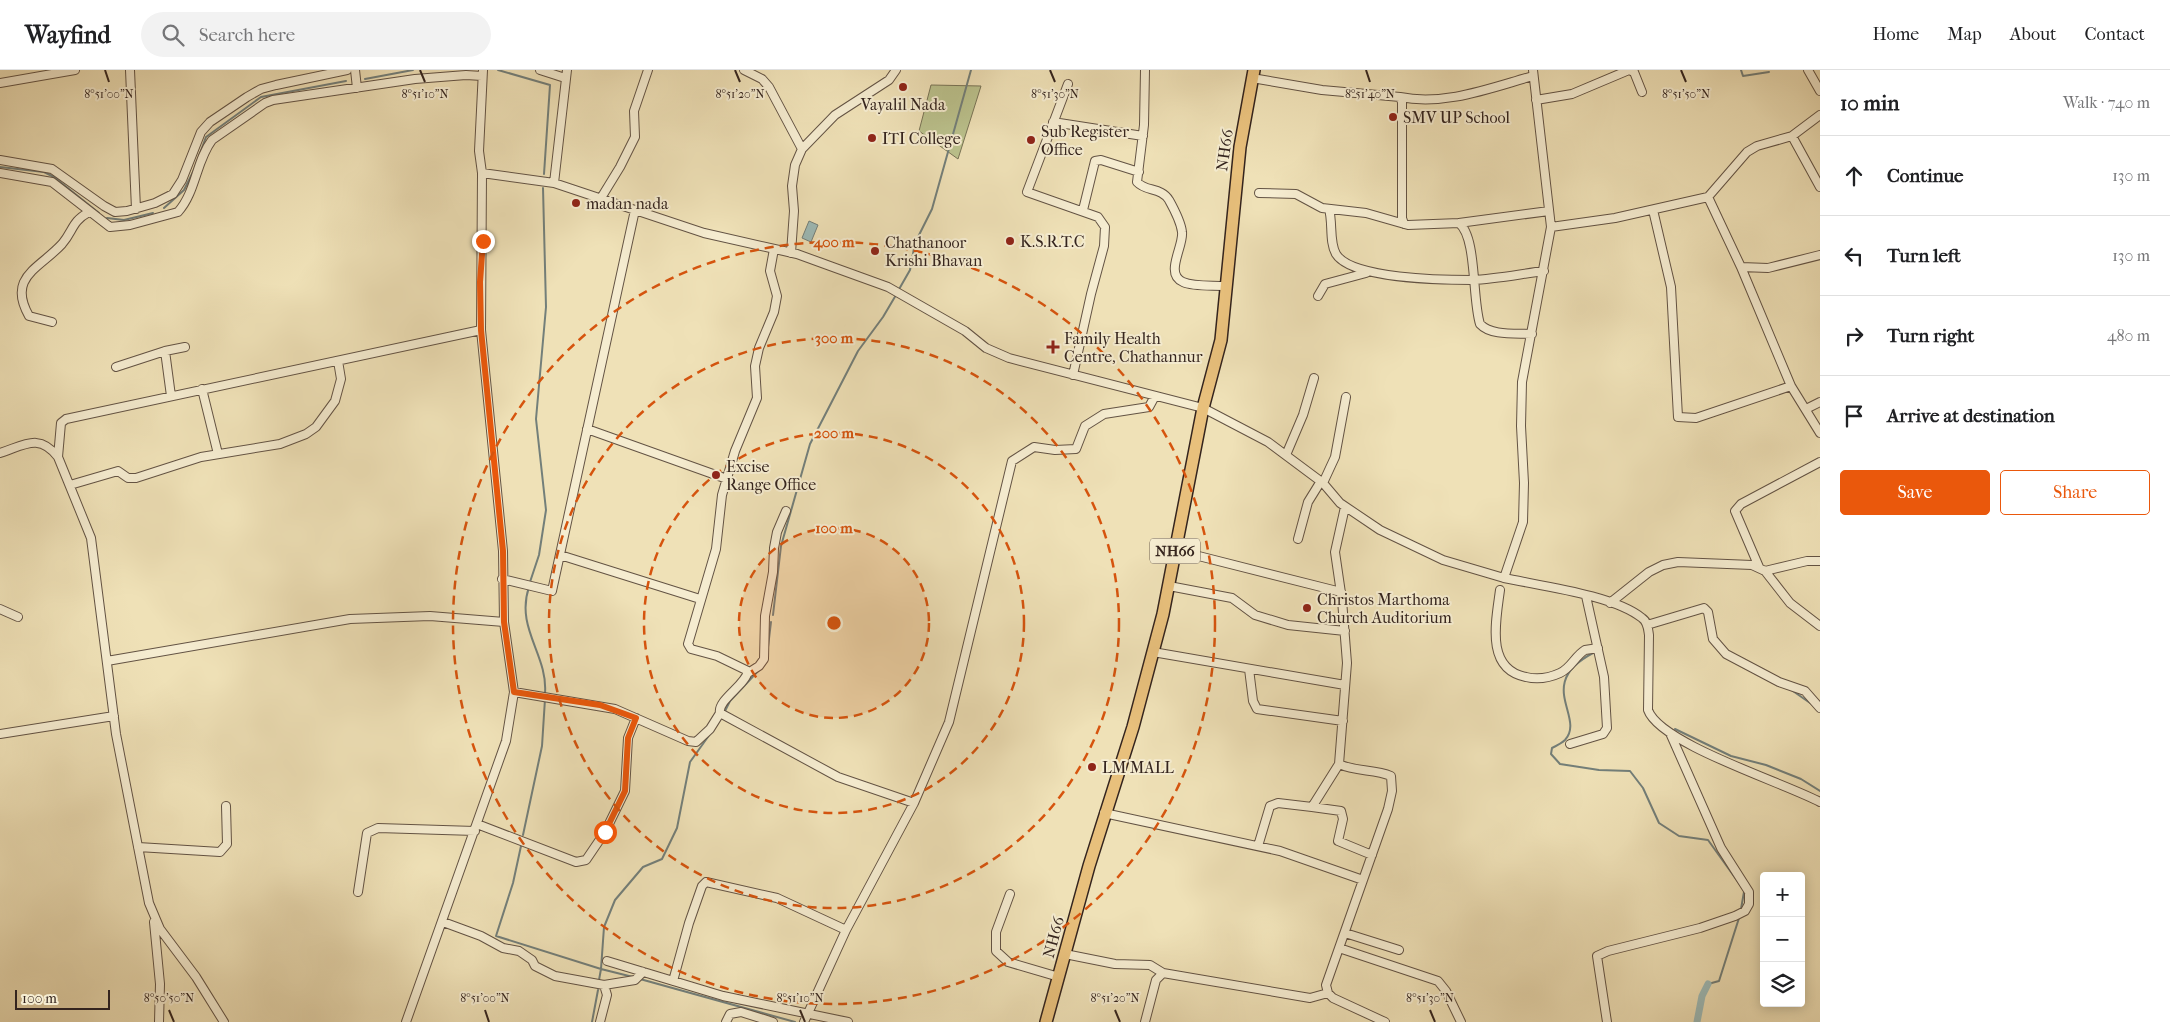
<!DOCTYPE html>
<html lang="en">
<head>
<meta charset="utf-8">
<style>
  body { margin:0; font-family:"IM FELL French Canon",serif; background:#f2f2f2; color:#202124 }
  .controls { position:absolute; right:15px; bottom:15px; display:grid; overflow:hidden; border-radius:5px; box-shadow:0 2px 12px #0003 }
  .controls button { width:45px; height:45px; display:grid; place-items:center; padding:0; border:0; border-bottom:1px solid #e0e0e0; background:#fff; color:#202124; font:25px sans-serif }
  .scale { position:absolute; left:15px; bottom:12px; width:95px; box-sizing:border-box; padding-left:5px; border:2px solid #34241e; border-top:0; font-size:14px; line-height:18px; white-space:nowrap; color:#34241e; -webkit-text-stroke:4px #f5ecd0; paint-order:stroke }
  .stop { position:absolute; width:15px; height:15px; margin:-11px; border:4px solid #ea580c; border-radius:50%; background:#fff }
  .stop.end { background:#ea580c; border-color:#fff; box-shadow:0 1px 5px #0008 }
  .list { margin:0; padding:0; list-style:none }
  h2 { display:flex; justify-content:space-between; align-items:center; height:65px; margin:0; padding:0 20px; font-size:21px }
  h2 small { font-size:16px; font-weight:400; color:#757577 }
  .list li { display:grid; grid-template-columns:32px 1fr auto; gap:15px; align-items:center; box-sizing:border-box; height:80px; padding:0 20px; border-top:1px solid #e0e0e0 }
  .list b { display:block; font-size:19px; white-space:nowrap }
  .list em { font-size:16px; font-style:normal; color:#757577 }
  .actions { display:flex; gap:10px; padding:15px 20px }
  .actions a { flex:1; padding:11px 0; border:1px solid #ea580c; border-radius:5px; text-align:center; font-size:18px; color:#ea580c }
  .actions .main { background:#ea580c; color:#fff }
  .icon { flex:none; width:28px; height:28px; fill:none; stroke:currentColor; stroke-width:2; stroke-linecap:round; stroke-linejoin:round }
  .map { position:relative; flex:none; width:1820px; height:952px; overflow:hidden }
  header { display:flex; align-items:center; gap:30px; box-sizing:border-box; height:70px; padding:0 25px; background:#fff; border-bottom:1px solid #e0e0e0 }
  header strong { font-size:24px }
  nav { display:flex; gap:28px; margin-inline-start:auto; font-size:18px }
  .search { width:350px; height:45px; background:#f2f2f2; display:flex; align-items:center; gap:12px; box-sizing:border-box; padding:0 18px; border-radius:28px; color:#757577; font-size:19px }
  main { display:flex }
  aside { flex:1; background:#fff }
  .map>svg:first-child { display:block }
</style>
</head>
<body>
<header>
<strong>Wayfind</strong>
<div class="search"><svg class="icon" aria-label="search" viewBox="0 0 24 24"><circle cx="10" cy="10" r="6"/><path d="M15 15l6 6"/></svg>Search here</div>
<nav><a>Home</a><a>Map</a><a>About</a><a>Contact</a></nav>
</header>
<main>
<div class="map">
<svg width="1820" height="952" viewBox="0 0 1820 952">
  <rect width="100%" height="100%" fill="#efe1b7"/>
  <filter id="stains"><feTurbulence type="fractalNoise" baseFrequency=".004" numOctaves="4"/><feColorMatrix values="0 0 0 0 .2 0 0 0 0 .09 0 0 0 0 .02 0 0 0 .5 -.17"/></filter>
  <radialGradient id="worn" r=".72"><stop offset=".6" stop-color="#630" stop-opacity="0"/><stop offset="1" stop-color="#630" stop-opacity=".3"/></radialGradient>
  <path fill="#bbc28d" stroke="#787356" d="M 931,15 L 981,16 L 958,89 L 919,61 Z"/>
  <path fill="#9dbbb8" stroke="#737f7a" d="M 809,151 L 818,155 L 811,172 L 802,168 Z"/>
  <g fill="none" stroke-linecap="round" stroke-linejoin="round">
    <path stroke="#737f7a" stroke-width="2" d="M 498,0 L 550,15 L 544,104
      M 1741,0 L 1743,6 L 1769,2
      M 365,9 L 413,0
      M 199,86 L 206,67 L 261,27 L 346,11
      M 0,97 L 44,102 L 54,107 L 99,143
      M 164,138 L 184,120 L 194,100
      M 107,148 L 124,150 L 153,143
      M 898,221 L 910,200 L 915,173 L 932,139 L 971,0
      M 530,512 L 539,485 L 546,440 L 536,349 L 546,237 L 543,118
      M 529,517 C 515,558 548,585 545,623
      M 773,545 L 781,476 L 810,374 L 858,281 L 883,247 L 896,225
      M 768,577 L 771,552
      M 1593,583 C 1534,614 1586,647 1565,670 C 1562,673 1556,676 1552,678 L 1551,684 L 1560,694 L 1599,700 L 1630,701 L 1643,718 L 1659,753 L 1679,766 L 1708,770 L 1741,816
      M 1790,619 L 1813,635
      M 725,641 L 730,631 L 760,599
      M 1675,659 L 1731,686 L 1766,695 L 1801,709 L 1820,721
      M 523,765 L 542,676 L 545,629
      M 521,776 L 513,813 L 496,866 L 601,899 L 599,910
      M 1741,839 L 1744,822
      M 633,907 L 601,899 L 604,857 L 615,830 L 643,797 L 662,789 L 677,758 L 690,692 L 710,664
      M 640,909 L 795,952
      M 1708,914 L 1719,911 L 1739,848
      M 592,952 L 598,920"/>
    <path stroke="#9dbbb8" stroke-width="7" d="M 1697,952 L 1702,926 L 1708,914"/>
    <defs>
      <path id="minor" d="M 130,0 L 136,139
        M 355,0 L 357,18
        M 483,0 L 479,81 L 482,103 L 554,113 L 704,163 L 797,184 L 830,196 L 888,217 L 965,261 L 986,278 L 1009,288 L 1203,338 L 1268,372 L 1323,413 L 1340,433 L 1380,460 L 1443,490 L 1504,508 L 1523,452 L 1524,413 L 1521,356 L 1522,312 L 1551,157
        M 540,0 L 565,8
        M 744,0 L 762,9 L 769,17 L 802,79
        M 1145,0 L 1144,55 L 1137,112 C 1146,122 1161,117 1169,130 C 1174,139 1181,153 1182,162 C 1184,176 1164,204 1183,212 C 1194,217 1213,215 1225,216
        M 1533,0 L 1551,157 L 1615,148 L 1708,127 L 1741,197 L 1768,198 L 1820,185
        M 1808,0 L 1820,21
        M 1252,8 L 1322,20 L 1400,27 L 1402,32 L 1402,148 L 1404,154
        M 0,13 L 75,0
        M 1068,14 L 1027,122 L 1098,147 L 1105,157 L 1104,176 L 1091,224 L 1073,305
        M 1400,27 C 1445,36 1490,18 1533,6
        M 1536,30 L 1572,24 L 1629,0 L 1634,2 L 1642,22
        M 1053,52 L 1143,66
        M 1792,66 L 1820,117
        M 0,90 L 52,99 L 104,136 L 115,142 L 127,141 L 155,133 L 173,124 L 182,110 L 201,62 L 210,52 L 247,27 L 261,19 L 276,15 L 347,0
        M 0,103 L 52,112 L 110,157 L 130,155 L 178,142 C 196,122 196,91 212,70 L 265,33 L 273,30 L 415,9 L 466,5 L 482,6
        M 554,113 L 567,0
        M 1259,123 L 1296,124 L 1322,138 L 1366,143 L 1408,155 L 1459,153 C 1477,167 1472,229 1480,254 C 1491,266 1516,263 1532,264
        M 1708,127 L 1747,82 L 1757,76 L 1792,66 L 1820,45
        M 601,128 L 620,97 L 635,67 L 634,41 L 648,0
        M 1329,139 C 1333,153 1329,172 1336,184 C 1351,209 1444,210 1472,210 C 1496,209 1520,204 1544,201
        M 1083,140 L 1095,91 L 1101,90 L 1139,102
        M 1653,140 L 1671,217 L 1678,347 L 1696,348 L 1791,316
        M 1459,153 L 1549,141
        M 774,179 L 770,201 L 777,226 L 774,242 L 759,278 L 755,296 L 757,328 L 735,381 L 722,425 L 716,479 L 688,574 L 691,579 L 717,586 L 748,601 C 746,615 717,630 720,643 L 838,707 L 914,733
        M 791,183 L 794,141 L 792,116 L 795,95 L 802,79 L 835,45 L 889,10 L 896,0
        M 1741,197 L 1791,316 L 1820,363
        M 1318,226 L 1325,214 L 1366,203
        M 52,252 L 29,246 C 7,207 39,199 62,174 C 74,160 71,152 89,142
        M 165,281 L 185,277
        M 116,297 L 165,281 L 171,326
        M 202,319 L 218,384
        M 1806,339 L 1820,332
        M 587,359 L 727,409
        M 0,383 C 25,375 39,363 58,387 L 91,468 L 116,664 L 149,833 L 160,859 L 196,907 L 224,952
        M 1286,385 L 1303,345 L 1314,308
        M 58,387 L 61,353 L 66,349 L 481,260
        M 1323,413 L 1335,387 L 1346,327
        M 70,415 L 118,401 L 128,408 L 136,408 L 201,387 L 280,374 L 306,364 L 316,357 L 335,331 L 341,309 L 338,291
        M 1345,437 L 1335,482 L 1342,530 L 1347,593 L 1339,694 C 1356,702 1374,699 1391,706 L 1392,721 L 1388,739 L 1326,915 L 1328,923 L 1333,928 L 1385,952
        M 1298,469 L 1308,432 L 1321,411
        M 1175,480 L 1341,522
        M 560,485 L 700,529
        M 1759,497 L 1735,441 L 1741,434 L 1820,392
        M 1765,501 L 1807,491 L 1820,491
        M 1504,508 C 1541,516 1614,525 1642,548 C 1648,552 1648,559 1649,565 L 1648,640 C 1660,674 1785,713 1820,732
        M 502,509 L 552,521 L 635,140
        M 1169,516 L 1232,528 L 1255,545 L 1288,555 L 1345,561
        M 1500,520 C 1496,551 1485,599 1526,607 C 1538,610 1549,608 1560,603 C 1571,598 1575,586 1585,580 L 1598,578
        M 1610,533 L 1649,502 L 1663,495 L 1678,492 L 1752,495 L 1765,501 L 1790,533 L 1820,556
        M 0,539 L 18,547
        M 1647,555 L 1704,538 L 1708,542 L 1713,569 L 1726,584 L 1779,612 L 1805,621 L 1820,638
        M 1153,582 L 1345,615
        M 107,591 L 350,549 L 430,546 L 504,552
        M 1249,599 L 1253,631 L 1257,639 L 1343,651
        M 748,603 L 759,596 L 764,589 L 765,546 L 773,502 L 774,478 L 777,462 L 786,441
        M 514,622 L 615,639 L 688,671 L 696,672 L 710,659 L 720,643
        M 0,664 L 114,646
        M 1570,674 L 1603,664 L 1607,658 L 1604,607 L 1586,526
        M 1312,737 L 1341,741 L 1343,749 L 1338,771 L 1372,785
        M 1104,743 L 1280,781 L 1363,810
        M 477,754 L 576,792 L 586,790 L 605,762 L 625,721 L 628,668 L 636,648
        M 1258,776 L 1270,736 L 1278,733 L 1312,737 L 1339,694
        M 138,777 L 220,782 L 227,774 L 226,736
        M 358,822 L 367,763 L 378,758 L 475,761
        M 1010,824 L 996,862 L 996,881 L 1008,892 L 1059,907
        M 154,852 L 160,914 L 159,952
        M 443,852 L 481,866 L 503,878 L 519,881 L 532,890 L 535,896 L 555,906 L 604,915 L 607,925 L 600,952
        M 1345,863 L 1399,880
        M 1339,878 L 1438,911 L 1446,921 L 1461,952
        M 1065,884 L 1115,894 L 1150,895 L 1163,903
        M 607,891 L 723,926 L 848,952
        M 673,911 L 689,853 L 702,816 L 706,812 L 777,828 L 846,860
        M 604,915 L 635,910 L 643,902
        M 406,952 L 506,671 L 514,622 L 504,552 L 503,481 L 481,260 L 482,103
        M 726,952 L 730,944 L 741,942 L 773,952
        M 804,952 L 846,860 L 914,733 L 949,652 L 1012,391 L 1034,377 L 1055,380 L 1076,379 L 1085,356 L 1104,344 L 1149,337 L 1155,326
        M 1145,952 L 1156,910 L 1163,903 L 1310,928 L 1328,923
        M 1607,952 L 1597,886 L 1608,881 L 1700,858 L 1735,846 L 1745,841 L 1749,834 L 1749,822 L 1721,778 L 1670,663"/>
      <path id="highway" d="M 1046,952 L 1089,796 L 1133,657 L 1163,544 L 1203,338 L 1221,270 L 1240,77 L 1254,0"/>
    </defs>
    <use href="#minor" stroke="#635344" stroke-width="10"/>
    <use href="#highway" stroke="#34241e" stroke-width="14"/>
    <use href="#minor" stroke="#f5ecd0" stroke-width="8"/>
    <use href="#highway" stroke="#e8c07c" stroke-width="11"/>
  </g>
  <g fill="none" stroke-linecap="round" stroke-linejoin="round">
    <path stroke="#ea580c" stroke-width="6" d="M 483,171 L 480,212 L 481,260 L 503,481 L 504,552 L 514,622 L 600,635 L 636,648 L 628,668 L 625,721 L 605,762"/>
  </g>
  <path fill="none" stroke="#34241e" stroke-width="2" d="M 105,0 L 109,12M 420,0 L 425,12M 735,0 L 740,12M 1050,0 L 1055,12M 1366,0 L 1370,12M 1681,0 L 1686,12M 169,940 L 174,952M 485,940 L 489,952M 800,940 L 805,952M 1115,940 L 1120,952M 1430,940 L 1435,952"/>
  <circle cx="834" cy="553" r="95" fill="#d6540e" fill-opacity=".12"/>
  <g fill="none" stroke="#d6540e" stroke-width="2.5" stroke-dasharray="9 6">
    <circle cx="834" cy="553" r="95"/>
    <circle cx="834" cy="553" r="190"/>
    <circle cx="834" cy="553" r="285"/>
    <circle cx="834" cy="553" r="381"/>
  </g>
  <g fill="#8f2418" stroke="#f5ecd0" stroke-width="2">
    <circle cx="903" cy="17" r="5"/>
    <circle cx="1393" cy="47" r="5"/>
    <circle cx="872" cy="68" r="5"/>
    <circle cx="1031" cy="70" r="5"/>
    <circle cx="576" cy="133" r="5"/>
    <circle cx="1010" cy="171" r="5"/>
    <circle cx="875" cy="181" r="5"/>
    <path d="M1050.5 269.5h5v5h5v5h-5v5h-5v-5h-5v-5h5z"/>
    <circle cx="716" cy="405" r="5"/>
    <circle cx="1307" cy="538" r="5"/>
    <circle cx="1092" cy="697" r="5"/>
  </g>
  <g text-anchor="middle" stroke-width="4" stroke-linejoin="round" paint-order="stroke">
    <rect fill="#f5ecd0" stroke="#6e6053" stroke-width="1" x="1150" y="468.5" width="50" height="25" rx="4"/>
    <g font-size="15" font-weight="bold" fill="#34241e">
      <text x="1175" y="486">NH66</text>
    </g>
    <g font-size="16" fill="#34241e" stroke="#f5ecd0" text-anchor="start">
      <text x="903" y="40" text-anchor="middle">Vayalil Nada</text>
      <text x="1403" y="53">SMV UP School</text>
      <text x="1041" y="67">Sub Register<tspan x="1041" dy="18">Office</tspan></text>
      <text x="882" y="74">ITI College</text>
      <text x="586" y="139">madan nada</text>
      <text x="1020" y="177">K.S.R.T.C</text>
      <text x="885" y="178">Chathanoor<tspan x="885" dy="18">Krishi Bhavan</tspan></text>
      <text x="1064" y="274">Family Health<tspan x="1064" dy="18">Centre, Chathannur</tspan></text>
      <text x="726" y="402">Excise<tspan x="726" dy="18">Range Office</tspan></text>
      <text x="1317" y="535">Christos Marthoma<tspan x="1317" dy="18">Church Auditorium</tspan></text>
      <text x="1102" y="703">LM MALL</text>
    </g>
    <g font-size="16" fill="#34241e" stroke="#f5ecd0">
      <text transform="translate(1224 80) rotate(-82)" y="6">NH66</text>
      <text transform="translate(1053 867) rotate(-75)" y="6">NH66</text>
    </g>
  </g>
  <g font-size="12" text-anchor="middle" fill="#34241e" stroke="#f5ecd0" stroke-width="4" stroke-linejoin="round" paint-order="stroke">
    <text x="109" y="28">8°51'00"N</text>
    <text x="425" y="28">8°51'10"N</text>
    <text x="740" y="28">8°51'20"N</text>
    <text x="1055" y="28">8°51'30"N</text>
    <text x="1370" y="28">8°51'40"N</text>
    <text x="1686" y="28">8°51'50"N</text>
    <text x="169" y="932">8°50'50"N</text>
    <text x="485" y="932">8°51'00"N</text>
    <text x="800" y="932">8°51'10"N</text>
    <text x="1115" y="932">8°51'20"N</text>
    <text x="1430" y="932">8°51'30"N</text>
  </g>
  <circle cx="834" cy="553" r="8" fill="#d6540e" stroke="#f5ecd0" stroke-width="2.5"/>
  <g font-size="15" text-anchor="middle" font-weight="bold" fill="#d6540e" stroke="#f5ecd0" stroke-width="4" stroke-linejoin="round" paint-order="stroke">
    <text x="834" y="177">400 m</text>
    <text x="834" y="273">300 m</text>
    <text x="834" y="368">200 m</text>
    <text x="834" y="463">100 m</text>
  </g>
  <rect width="100%" height="100%" filter="url(#stains)"/>
  <rect width="100%" height="100%" fill="url(#worn)"/>
</svg>
<div class="controls">
<button>+</button>
<button>−</button>
<button><svg class="icon" aria-label="layers" viewBox="0 0 24 24"><path d="M12 4l9 5-9 5-9-5zM3 14l9 5 9-5"/></svg></button>
</div>
<div class="scale">100 m</div>
<div class="stop" style="left:605px;top:762px"></div>
<div class="stop end" style="left:483px;top:171px"></div>
</div>
<aside>
<h2>10 min<small>Walk · 740 m</small></h2>
<ul class="list">
<li><svg class="icon" aria-label="ahead" viewBox="0 0 24 24"><path d="M12 20V5M6 11l6-6 6 6"/></svg><div><b>Continue</b></div><em>130 m</em></li>
<li><svg class="icon" aria-label="left" viewBox="0 0 24 24"><path d="M17 20v-9H6M10 6l-5 5 5 5"/></svg><div><b>Turn left</b></div><em>130 m</em></li>
<li><svg class="icon" aria-label="right" viewBox="0 0 24 24"><path d="M7 20v-9h11M14 6l5 5-5 5"/></svg><div><b>Turn right</b></div><em>480 m</em></li>
<li><svg class="icon" aria-label="arrive" viewBox="0 0 24 24"><path d="M6 21V4h12l-3 4 3 4H6"/></svg><div><b>Arrive at destination</b></div></li>
</ul>
<div class="actions"><a class="main">Save</a><a>Share</a></div>
</aside>
</main>
</body>
</html>
